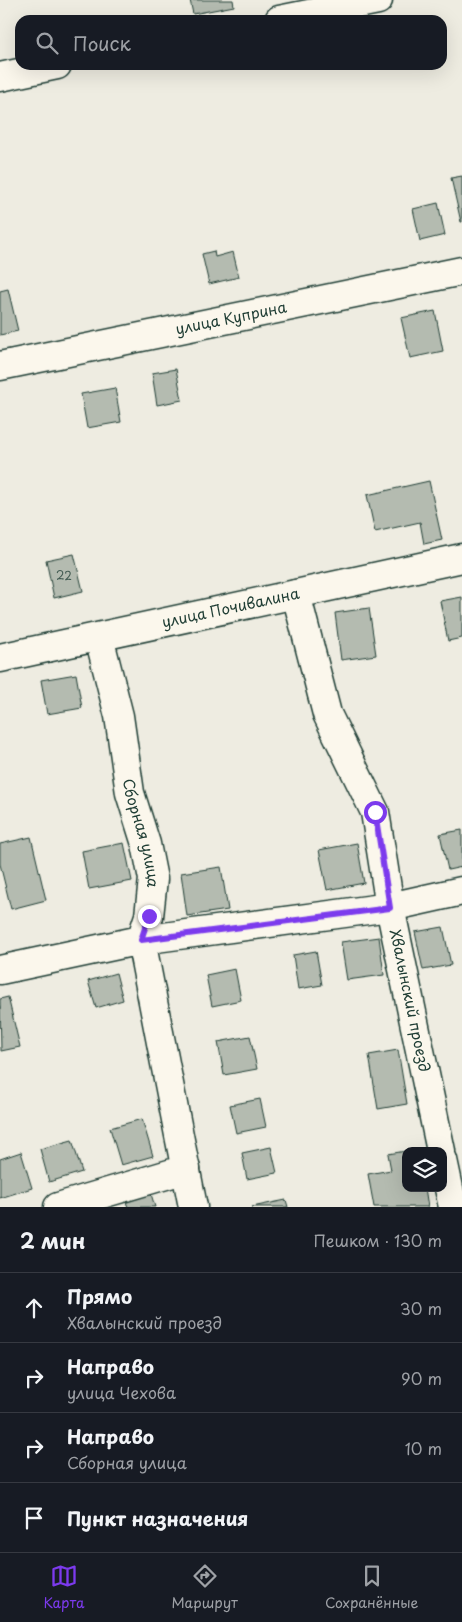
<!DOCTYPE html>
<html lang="ru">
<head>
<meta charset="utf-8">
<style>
  body { margin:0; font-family:"Playpen Sans",sans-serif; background:#20242c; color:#f1f3f6 }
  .controls { position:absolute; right:15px; bottom:15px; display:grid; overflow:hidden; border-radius:10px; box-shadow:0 5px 20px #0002 }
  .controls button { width:45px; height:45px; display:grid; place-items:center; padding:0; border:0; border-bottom:1px solid #363941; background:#171b24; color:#f1f3f6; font:25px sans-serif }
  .stop { position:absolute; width:15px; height:15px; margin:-11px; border:4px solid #7c3aed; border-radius:50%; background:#fff }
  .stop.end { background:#7c3aed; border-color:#fff; box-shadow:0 1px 5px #0008 }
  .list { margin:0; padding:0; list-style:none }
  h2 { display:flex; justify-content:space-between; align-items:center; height:65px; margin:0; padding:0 20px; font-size:21px }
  h2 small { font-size:16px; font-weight:400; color:#9ea1a6 }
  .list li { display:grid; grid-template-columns:32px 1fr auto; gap:15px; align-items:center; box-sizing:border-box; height:70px; padding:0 20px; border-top:1px solid #363941 }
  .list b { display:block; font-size:19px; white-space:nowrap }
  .list p { margin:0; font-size:16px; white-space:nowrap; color:#9ea1a6 }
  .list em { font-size:16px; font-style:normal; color:#9ea1a6 }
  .icon { flex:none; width:28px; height:28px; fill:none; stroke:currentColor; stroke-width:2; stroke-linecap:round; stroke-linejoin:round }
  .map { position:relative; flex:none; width:462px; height:1207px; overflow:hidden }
  .search { position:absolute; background:#171b24; box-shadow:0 5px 20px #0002; left:15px; right:15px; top:15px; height:55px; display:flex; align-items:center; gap:12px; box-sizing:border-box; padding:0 18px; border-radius:15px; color:#9ea1a6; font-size:19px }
  .sheet { height:345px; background:#171b24 }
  nav { display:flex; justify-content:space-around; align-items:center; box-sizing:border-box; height:70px; border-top:1px solid #363941; background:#171b24; font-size:14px; color:#9ea1a6 }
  nav a { display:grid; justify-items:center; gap:2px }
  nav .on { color:#7c3aed }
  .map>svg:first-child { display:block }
</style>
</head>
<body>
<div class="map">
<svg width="462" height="1207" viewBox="0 0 462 1207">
  <rect width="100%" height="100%" fill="#eeece1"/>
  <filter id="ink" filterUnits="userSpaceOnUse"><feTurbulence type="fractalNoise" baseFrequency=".02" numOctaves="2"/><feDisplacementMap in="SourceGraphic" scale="10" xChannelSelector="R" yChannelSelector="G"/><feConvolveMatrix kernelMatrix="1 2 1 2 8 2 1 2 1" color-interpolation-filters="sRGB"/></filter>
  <g filter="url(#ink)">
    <path fill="#b4bbb0" stroke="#1f3d34" d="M 190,0 L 233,0 L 234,6 L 193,14 Z
      M 462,176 L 462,222 L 461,222 L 451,178 Z
      M 438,203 L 445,235 L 420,241 L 413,209 Z
      M 214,251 L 215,257 L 233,252 L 239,277 L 209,284 L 202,254 Z
      M 8,289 L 18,331 L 0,335 L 0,291 Z
      M 435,311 L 443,351 L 410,358 L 401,318 Z
      M 176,369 L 182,400 L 157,405 L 152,373 Z
      M 115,388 L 121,422 L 87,428 L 81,394 Z
      M 429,481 L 442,540 L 424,544 L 420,522 L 375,532 L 367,495 Z
      M 74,554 L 83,591 L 54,598 L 46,560 Z
      M 462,597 L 462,638 L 448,641 L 440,601 Z
      M 369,608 L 376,655 L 341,660 L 335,613 Z
      M 76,674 L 82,708 L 47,714 L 41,680 Z
      M 462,830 L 462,867 L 448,870 L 440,834 Z
      M 31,837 L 46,900 L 11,909 L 0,864 L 0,844 Z
      M 124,843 L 132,881 L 89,889 L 82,851 Z
      M 357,843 L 364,883 L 327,890 L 319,850 Z
      M 221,867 L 228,910 L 187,916 L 181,873 Z
      M 443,927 L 451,965 L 423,970 L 415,932 Z
      M 379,937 L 384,975 L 347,980 L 341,942 Z
      M 316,951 L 322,985 L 298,989 L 293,955 Z
      M 235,969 L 241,1000 L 212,1006 L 206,975 Z
      M 116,973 L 123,1000 L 96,1008 L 88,981 Z
      M 8,997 L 20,1047 L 1,1051 L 0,999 Z
      M 250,1036 L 257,1069 L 224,1075 L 218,1042 Z
      M 398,1050 L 407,1104 L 378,1109 L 369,1055 Z
      M 260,1099 L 266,1127 L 236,1133 L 230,1105 Z
      M 142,1119 L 153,1156 L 121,1165 L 110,1128 Z
      M 72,1140 L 82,1172 L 49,1182 L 40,1149 Z
      M 271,1147 L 277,1173 L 247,1179 L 242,1153 Z
      M 406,1151 L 406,1188 L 425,1188 L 428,1207 L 374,1207 L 368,1174 L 391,1170 L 388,1154 Z
      M 21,1152 L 32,1188 L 0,1198 L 0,1159 Z
      M 151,1194 L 155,1207 L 128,1207 L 126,1202 Z
      M 286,1200 L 288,1207 L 252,1207 Z"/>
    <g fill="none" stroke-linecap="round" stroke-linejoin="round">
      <defs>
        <g id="minor">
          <path d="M 279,20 L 378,0"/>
          <path d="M 0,77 L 57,65"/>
          <path id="s1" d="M 0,366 L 462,271"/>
          <path id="s2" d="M 296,594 L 327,714 L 375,812 L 390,907 L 441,1151"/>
          <path id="s3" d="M 99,637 L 119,716 L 130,793 L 146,844 L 153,879 L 149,916 L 141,940 L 193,1207"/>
          <path id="s4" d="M 0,658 L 462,558"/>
          <path d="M 0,970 L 141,940 L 390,907 L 462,891"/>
          <path d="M 443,1160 L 453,1207"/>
          <path d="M 58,1207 L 186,1169"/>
        </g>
      </defs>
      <use href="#minor" stroke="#1f3d34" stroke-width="31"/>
      <use href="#minor" stroke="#fbf7ec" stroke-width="28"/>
    </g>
  </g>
  <g fill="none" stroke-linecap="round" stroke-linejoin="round" filter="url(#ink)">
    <path stroke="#7c3aed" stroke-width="6" d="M 149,916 L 141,940 L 390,908 L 375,812"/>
  </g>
  <g text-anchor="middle" stroke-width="5" stroke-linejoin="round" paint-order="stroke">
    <g font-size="12" fill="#445c53">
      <text x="64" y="580">22</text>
    </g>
    <g font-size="15" fill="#1f3d34" stroke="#fbf7ec">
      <text dy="5" stroke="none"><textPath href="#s1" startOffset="236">улица Куприна</textPath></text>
      <text dy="5" stroke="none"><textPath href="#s4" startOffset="236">улица Почивалина</textPath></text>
      <text dy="5" stroke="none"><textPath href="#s3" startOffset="201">Сборная улица</textPath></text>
      <text dy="5" stroke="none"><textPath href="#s2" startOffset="425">Хвалынский проезд</textPath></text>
    </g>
  </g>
</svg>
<div class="controls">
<button><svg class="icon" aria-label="layers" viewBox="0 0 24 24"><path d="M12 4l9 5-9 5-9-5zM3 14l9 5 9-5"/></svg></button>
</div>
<div class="stop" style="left:375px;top:812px"></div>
<div class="stop end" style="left:149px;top:916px"></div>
<div class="search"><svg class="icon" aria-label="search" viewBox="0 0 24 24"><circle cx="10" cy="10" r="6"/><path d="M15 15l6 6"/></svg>Поиск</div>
</div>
<section class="sheet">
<h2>2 мин<small>Пешком · 130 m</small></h2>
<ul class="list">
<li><svg class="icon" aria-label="ahead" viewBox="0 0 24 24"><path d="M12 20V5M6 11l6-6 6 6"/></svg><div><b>Прямо</b><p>Хвалынский проезд</p></div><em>30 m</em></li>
<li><svg class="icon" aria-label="right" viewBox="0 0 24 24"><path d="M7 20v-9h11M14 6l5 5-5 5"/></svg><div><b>Направо</b><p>улица Чехова</p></div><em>90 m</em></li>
<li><svg class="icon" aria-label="right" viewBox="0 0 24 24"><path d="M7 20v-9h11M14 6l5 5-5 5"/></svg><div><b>Направо</b><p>Сборная улица</p></div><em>10 m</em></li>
<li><svg class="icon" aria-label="arrive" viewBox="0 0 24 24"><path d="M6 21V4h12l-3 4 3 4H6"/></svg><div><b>Пункт назначения</b></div></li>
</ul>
</section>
<nav>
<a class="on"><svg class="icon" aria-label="map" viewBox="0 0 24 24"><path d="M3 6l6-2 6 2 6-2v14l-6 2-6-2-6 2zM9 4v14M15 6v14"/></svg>Карта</a>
<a><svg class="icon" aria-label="directions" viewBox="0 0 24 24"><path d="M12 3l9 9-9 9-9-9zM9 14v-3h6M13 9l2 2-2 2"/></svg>Маршрут</a>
<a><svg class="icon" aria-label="saved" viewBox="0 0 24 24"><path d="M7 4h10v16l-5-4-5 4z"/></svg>Сохранённые</a>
</nav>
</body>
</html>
